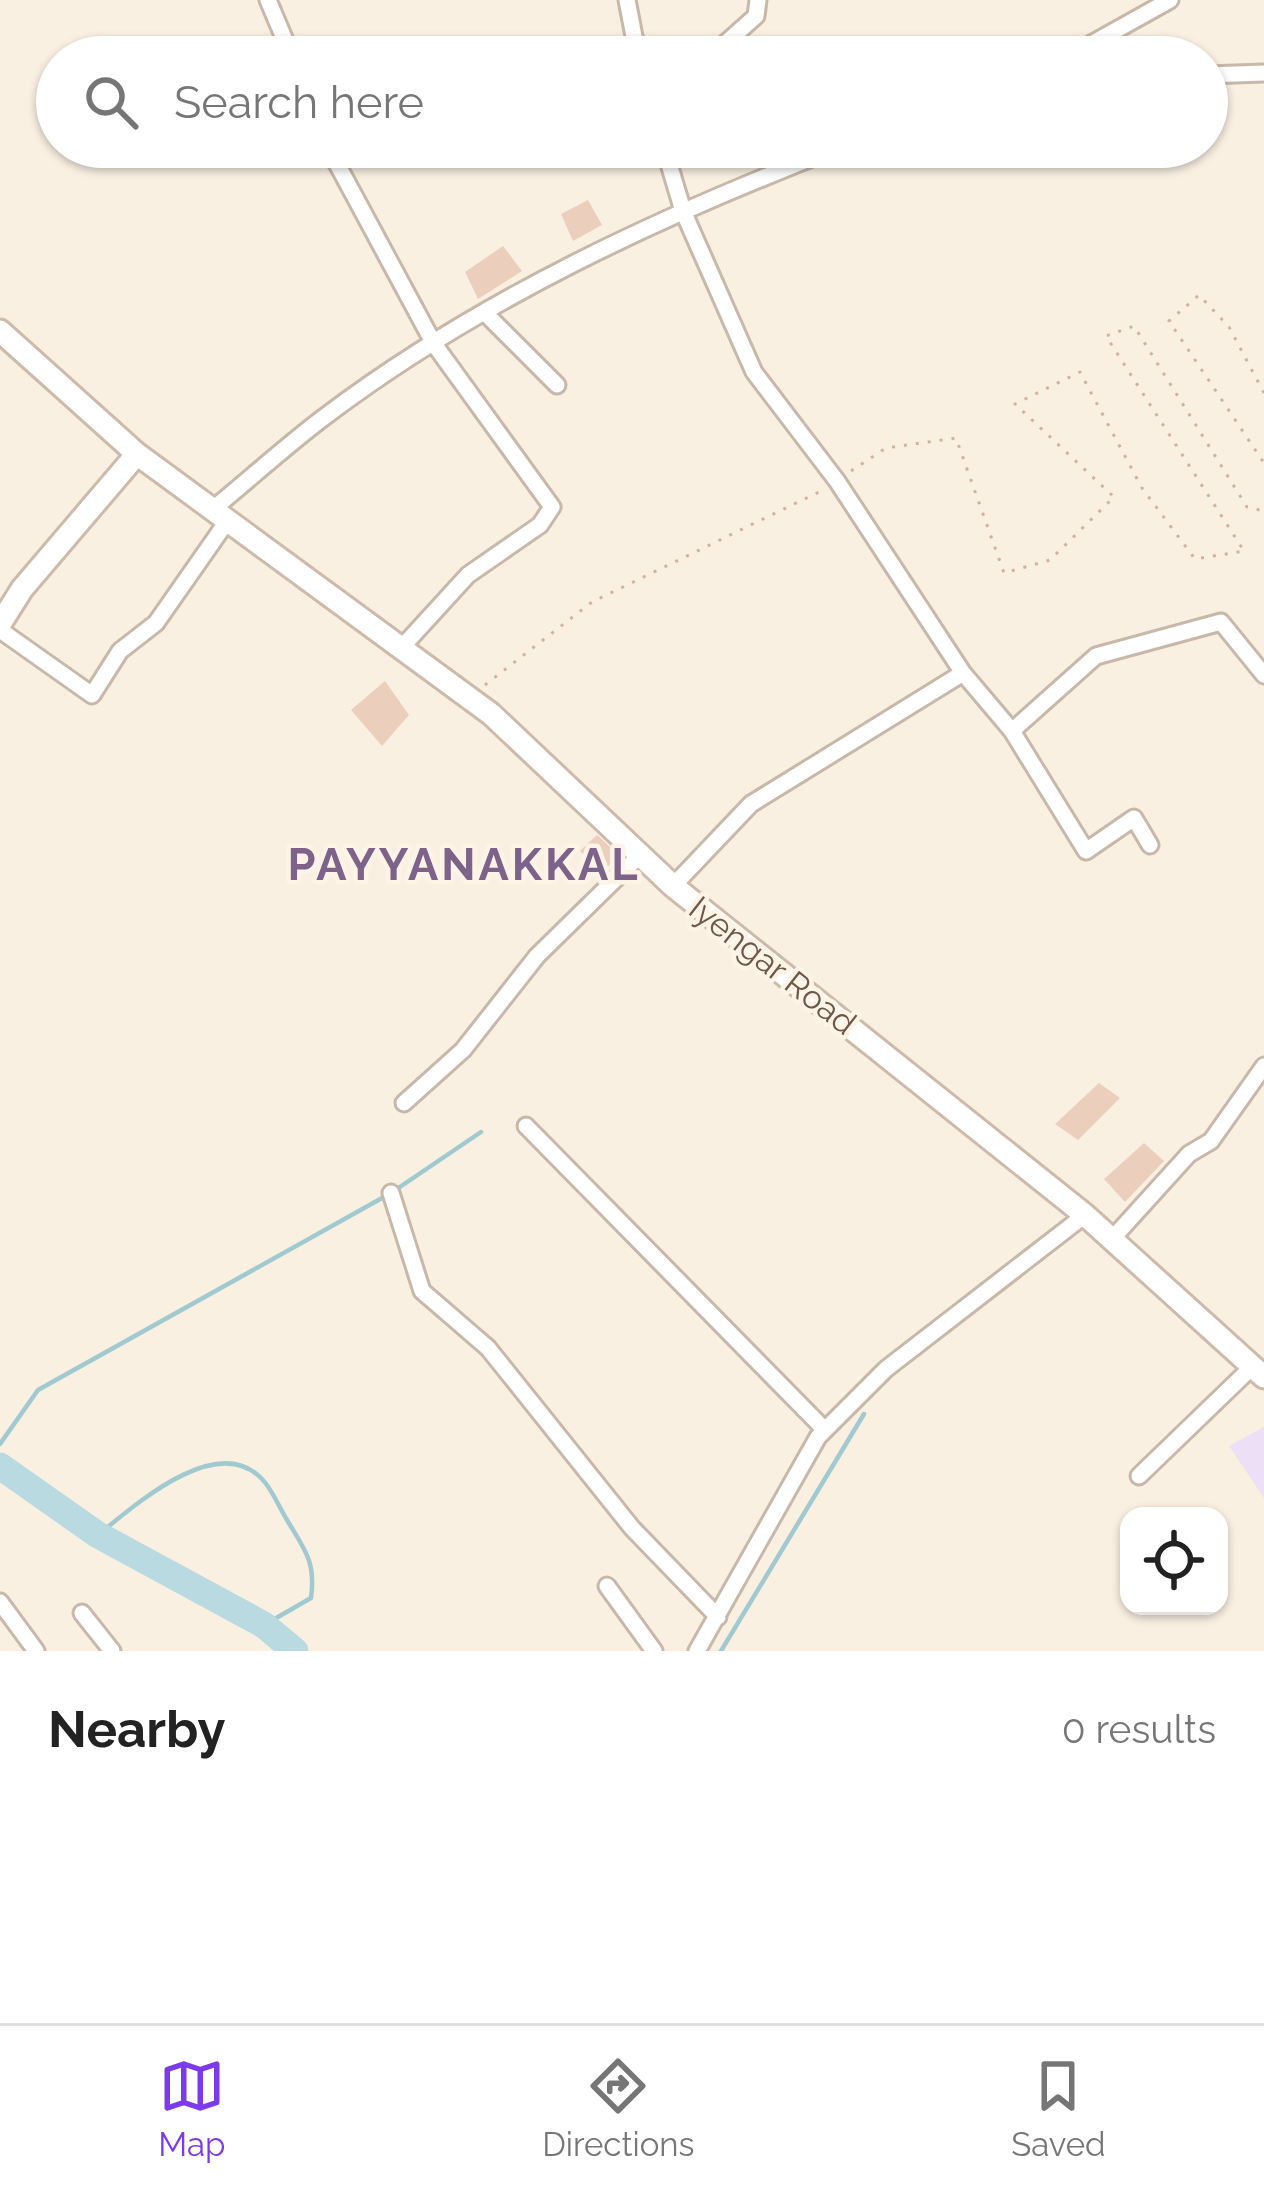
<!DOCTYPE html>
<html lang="en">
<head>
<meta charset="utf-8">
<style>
  body { margin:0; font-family:Raleway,sans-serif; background:#f6f6f6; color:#222 }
  .controls { position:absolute; right:36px; bottom:36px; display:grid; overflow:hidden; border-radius:24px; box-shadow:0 3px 9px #0004 }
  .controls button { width:108px; height:108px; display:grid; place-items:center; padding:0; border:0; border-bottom:3px solid #e0e0e0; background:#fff; color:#222; font:60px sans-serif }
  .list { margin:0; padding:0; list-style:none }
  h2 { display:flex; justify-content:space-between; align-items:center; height:156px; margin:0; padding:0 48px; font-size:51px }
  h2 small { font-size:39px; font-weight:400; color:#767676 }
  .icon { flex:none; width:66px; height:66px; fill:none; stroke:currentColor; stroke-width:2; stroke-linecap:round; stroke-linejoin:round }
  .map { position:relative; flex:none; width:1264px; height:1651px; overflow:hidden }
  .search { position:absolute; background:#fff; box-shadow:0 3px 9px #0004; left:36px; right:36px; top:36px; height:132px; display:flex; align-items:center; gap:30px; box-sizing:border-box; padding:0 42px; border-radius:66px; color:#767676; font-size:45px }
  .sheet { height:372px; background:#fff }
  nav { display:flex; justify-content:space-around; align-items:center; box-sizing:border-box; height:168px; border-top:3px solid #e0e0e0; background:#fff; font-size:33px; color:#767676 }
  nav a { display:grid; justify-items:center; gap:6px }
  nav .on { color:#7c3aed }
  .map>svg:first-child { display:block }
</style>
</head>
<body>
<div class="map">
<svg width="1264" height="1651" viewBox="0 0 1264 1651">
  <rect width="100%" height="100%" fill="#f9f0e2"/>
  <path fill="#eddff5" d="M 1264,1427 L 1264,1498 L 1229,1446 Z"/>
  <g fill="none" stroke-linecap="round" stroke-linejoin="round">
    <path stroke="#a0c9d0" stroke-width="4.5" d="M 0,1444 L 38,1390 L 391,1193 L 481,1132
      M 98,1535 C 134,1506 217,1431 262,1479 C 272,1489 279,1507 287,1520 C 305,1550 316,1562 311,1598 L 264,1625
      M 721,1651 L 864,1414"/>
    <path stroke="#b9dae0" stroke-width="27" d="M 0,1466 L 98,1535 L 264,1625 L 295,1651"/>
  </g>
  <path fill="#ebcfbc" d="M 588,200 L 602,225 L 573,241 L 561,214 Z
    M 503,246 L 522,271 L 478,299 L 465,272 Z
    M 385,681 L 409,715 L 382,746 L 351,710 Z
    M 597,835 L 620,856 L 601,872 L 580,851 Z
    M 1099,1083 L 1120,1098 L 1078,1140 L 1055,1124 Z
    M 1144,1143 L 1164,1161 L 1125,1202 L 1104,1179 Z"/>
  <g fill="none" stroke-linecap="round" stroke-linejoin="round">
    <defs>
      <path id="street" d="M 268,0 L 292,57
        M 627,0 L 638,57
        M 710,57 L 756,16 L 758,0
        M 1068,57 L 1170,0
        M 1207,75 L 1264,73
        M 328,147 L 434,344 L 552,507 L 540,525 L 468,575 L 404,645
        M 664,147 L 683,211 L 754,372 L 837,481 L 963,673
        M 484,312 L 557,385
        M 213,509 C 251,478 288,444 327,415 C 481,299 661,216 840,147
        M 0,630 L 92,695 L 120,651 L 156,623 L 228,520
        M 1012,731 L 1086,851 L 1134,818 L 1150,845
        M 673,886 L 751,804 L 963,673 L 1012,731 L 1096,656 L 1221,622 L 1264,675
        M 404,1103 L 463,1050 L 537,956 L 640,855
        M 526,1126 L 825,1430
        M 391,1193 L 422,1291 L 488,1348 L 632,1528 L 718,1617
        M 1112,1239 L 1189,1154 L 1211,1141 L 1264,1066
        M 1139,1476 L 1252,1367
        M 607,1586 L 654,1651
        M 0,1602 L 36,1651
        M 82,1613 L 112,1651
        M 697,1651 L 818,1437 L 886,1369 L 1085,1215"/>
      <path id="secondary" d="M 0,331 L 137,454 L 491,714 L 673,886 L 1085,1215 L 1264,1377
        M 0,624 L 22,589 L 137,454"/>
    </defs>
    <use href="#street" stroke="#c8b8aa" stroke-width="21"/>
    <use href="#secondary" stroke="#cdbaaa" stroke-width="27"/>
    <path stroke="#cfb3a0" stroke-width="3" stroke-dasharray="3 9" stroke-linecap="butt" d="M 1264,393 L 1229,327 L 1199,295 L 1169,321 L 1264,463
      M 851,471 L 886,448 L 956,438 L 1004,573 L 1050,560 L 1114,497 L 1015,404 L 1080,372 L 1142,488 L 1195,559 L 1244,551 L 1106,336 L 1134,326 L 1247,507 L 1264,511
      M 485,685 L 592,602 L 823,490"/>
    <use href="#street" stroke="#fff" stroke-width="15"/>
    <use href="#secondary" stroke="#fff" stroke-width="21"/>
  </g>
  <g text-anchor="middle" stroke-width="9" stroke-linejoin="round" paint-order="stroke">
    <g font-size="33" fill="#6d584b" stroke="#fdf4e7">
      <text transform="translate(773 965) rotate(38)" y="12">Iyengar Road</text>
    </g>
    <g font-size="45" font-weight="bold" letter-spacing="3" fill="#7d638a" stroke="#fdf4e7">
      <text x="464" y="880">PAYYANAKKAL</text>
    </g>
  </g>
</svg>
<div class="controls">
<button><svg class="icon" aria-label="locate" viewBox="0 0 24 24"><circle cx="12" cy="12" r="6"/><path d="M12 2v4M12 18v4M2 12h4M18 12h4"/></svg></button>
</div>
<div class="search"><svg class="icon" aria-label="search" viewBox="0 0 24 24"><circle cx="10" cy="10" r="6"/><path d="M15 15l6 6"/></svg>Search here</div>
</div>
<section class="sheet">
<h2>Nearby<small>0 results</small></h2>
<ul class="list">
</ul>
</section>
<nav>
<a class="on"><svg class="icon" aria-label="map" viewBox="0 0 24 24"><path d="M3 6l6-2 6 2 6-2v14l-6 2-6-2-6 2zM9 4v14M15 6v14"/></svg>Map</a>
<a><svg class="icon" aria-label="directions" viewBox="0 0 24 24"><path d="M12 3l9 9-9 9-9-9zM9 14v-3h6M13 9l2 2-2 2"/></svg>Directions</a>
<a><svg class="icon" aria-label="saved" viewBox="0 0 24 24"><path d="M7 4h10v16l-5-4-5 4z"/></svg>Saved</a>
</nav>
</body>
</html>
